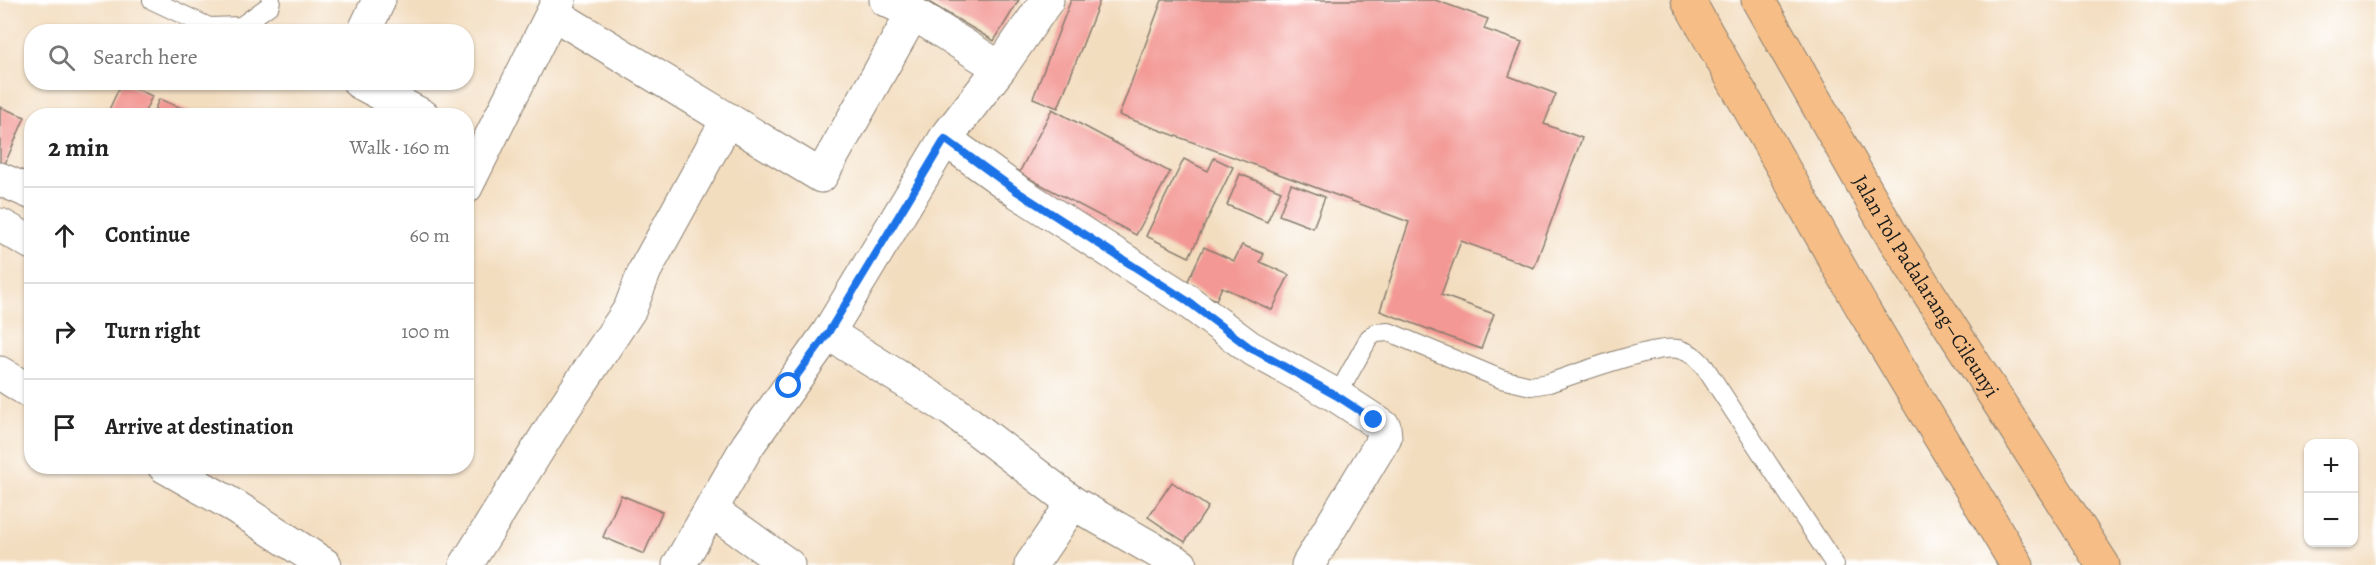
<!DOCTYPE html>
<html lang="en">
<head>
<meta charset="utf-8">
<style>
  body { margin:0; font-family:Alegreya,serif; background:#f6f6f6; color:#222 }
  .controls { position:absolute; right:18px; bottom:18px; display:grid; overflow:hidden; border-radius:12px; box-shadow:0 2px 4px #0004 }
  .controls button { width:54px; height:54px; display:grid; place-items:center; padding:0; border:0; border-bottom:2px solid #e0e0e0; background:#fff; color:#222; font:30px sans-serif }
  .stop { position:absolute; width:18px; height:18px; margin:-14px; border:4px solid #1a73e8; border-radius:50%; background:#fff }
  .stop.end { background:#1a73e8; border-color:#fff; box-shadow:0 2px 6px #0008 }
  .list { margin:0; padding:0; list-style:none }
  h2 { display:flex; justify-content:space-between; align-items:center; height:78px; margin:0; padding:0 24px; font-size:26px }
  h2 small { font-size:20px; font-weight:400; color:#767676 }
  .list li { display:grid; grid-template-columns:39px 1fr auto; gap:18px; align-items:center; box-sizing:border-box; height:96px; padding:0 24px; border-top:2px solid #e0e0e0 }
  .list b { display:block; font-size:22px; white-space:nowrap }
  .list em { font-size:20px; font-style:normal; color:#767676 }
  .icon { flex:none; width:33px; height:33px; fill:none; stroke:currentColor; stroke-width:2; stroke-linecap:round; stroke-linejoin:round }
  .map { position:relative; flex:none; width:2376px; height:565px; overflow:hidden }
  .search { position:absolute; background:#fff; box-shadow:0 2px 4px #0004; left:24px; top:24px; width:450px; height:66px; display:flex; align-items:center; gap:15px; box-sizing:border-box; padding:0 21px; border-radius:24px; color:#767676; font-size:22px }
  .panel { position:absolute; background:#fff; box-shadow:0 2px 4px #0004; left:24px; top:108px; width:450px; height:366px; border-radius:24px }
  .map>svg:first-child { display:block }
</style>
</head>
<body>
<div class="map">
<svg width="2376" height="565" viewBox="0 0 2376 565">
  <rect width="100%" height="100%" fill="#fff"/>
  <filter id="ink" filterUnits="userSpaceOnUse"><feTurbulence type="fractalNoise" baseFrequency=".0167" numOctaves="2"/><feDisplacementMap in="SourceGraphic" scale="12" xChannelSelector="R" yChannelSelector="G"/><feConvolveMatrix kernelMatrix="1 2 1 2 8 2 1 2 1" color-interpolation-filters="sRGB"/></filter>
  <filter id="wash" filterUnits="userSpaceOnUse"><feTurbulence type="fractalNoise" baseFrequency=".008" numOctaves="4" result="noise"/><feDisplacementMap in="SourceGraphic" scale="24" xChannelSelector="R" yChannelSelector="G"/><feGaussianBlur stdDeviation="1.35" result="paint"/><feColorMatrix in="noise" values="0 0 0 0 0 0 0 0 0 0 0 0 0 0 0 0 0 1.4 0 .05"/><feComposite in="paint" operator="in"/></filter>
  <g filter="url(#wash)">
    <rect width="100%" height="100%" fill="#f3ddbf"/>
    <g id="blocks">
      <path fill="#f39894" d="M 925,0 L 1019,0 L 994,41 Z
        M 1071,0 L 1100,0 L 1058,108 L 1033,98 Z
        M 1162,0 L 1435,0 L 1488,19 L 1484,29 L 1522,42 L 1509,76 L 1556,94 L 1544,124 L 1582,138 L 1534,268 L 1461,241 L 1441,295 L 1494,314 L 1481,349 L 1380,311 L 1409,222 L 1119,115 Z
        M 122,82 L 152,96 L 143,116 L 106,116 Z
        M 159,99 L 199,115 L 199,116 L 152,116 Z
        M 0,107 L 25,117 L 4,166 L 0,164 Z
        M 1052,109 L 1170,172 L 1136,235 L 1019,173 Z
        M 1214,158 L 1233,167 L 1189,257 L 1146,236 L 1184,159 L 1208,171 Z
        M 1240,174 L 1281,191 L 1267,222 L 1227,205 Z
        M 1291,184 L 1325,197 L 1313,228 L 1279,215 Z
        M 1242,245 L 1264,254 L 1260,262 L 1289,275 L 1272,310 L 1222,287 L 1216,300 L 1186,285 L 1204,247 L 1234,261 Z
        M 1172,482 L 1208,507 L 1185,542 L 1148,517 Z
        M 621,495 L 662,512 L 644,554 L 603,537 Z"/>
    </g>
  </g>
  <g filter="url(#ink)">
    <use href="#blocks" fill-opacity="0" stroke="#887c6e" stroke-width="1.5"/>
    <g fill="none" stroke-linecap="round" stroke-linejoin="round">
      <defs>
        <path id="lane" d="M 152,0 L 209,27 L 241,26 L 270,5 L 271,0
          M 1337,396 L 1369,338 L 1376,333 L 1389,332 L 1501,379 L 1531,386 L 1549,383 C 1575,374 1655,344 1678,349 C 1690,352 1696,357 1704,366 L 1835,565"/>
        <path id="street" d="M 886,0 L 913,13 L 1000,68
          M 554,14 L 821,176 L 913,13
          M 364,32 L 379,0
          M 359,82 L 423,116
          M 945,139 L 1018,192 L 1186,300 L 1249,347 L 1337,396 L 1384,427 L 1385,437 L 1308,565
          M 0,179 L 32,193
          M 466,187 L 559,0
          M 0,225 L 32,243
          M 828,333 L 953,411 L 1073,503 L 1031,565
          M 0,373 L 32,393
          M 164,466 L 236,507 L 325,565
          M 1073,503 L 1181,565
          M 711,510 L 788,565
          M 466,565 L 562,411 L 630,309 L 645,270 L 728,119
          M 679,565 L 748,445 L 828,333 L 945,139 L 1000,68 L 1047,0"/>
        <g id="highway">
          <path d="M 1688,0 L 1863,309 L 2017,565"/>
          <path id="s1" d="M 1758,0 L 1891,234 L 2103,565"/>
        </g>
      </defs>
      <use href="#lane" stroke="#887c6e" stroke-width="20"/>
      <use href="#street" stroke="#887c6e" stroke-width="35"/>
      <use href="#highway" stroke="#887c6e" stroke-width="35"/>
      <use href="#lane" stroke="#fff" stroke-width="18"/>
      <use href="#street" stroke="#fff" stroke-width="33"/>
      <use href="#highway" stroke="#f6be86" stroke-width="33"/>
    </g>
  </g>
  <g fill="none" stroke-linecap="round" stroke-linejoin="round" filter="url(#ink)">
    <path stroke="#1a73e8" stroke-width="8" d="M 789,386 L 828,333 L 945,139 L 1018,192 L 1186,300 L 1249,347 L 1337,396 L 1374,420"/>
  </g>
  <g text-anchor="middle" stroke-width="4.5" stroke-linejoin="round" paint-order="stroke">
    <g font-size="21" fill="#1c1c1c" stroke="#fff">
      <text dy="7" stroke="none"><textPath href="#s1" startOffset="332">Jalan Tol Padalarang–Cileunyi</textPath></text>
    </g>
  </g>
</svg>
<div class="controls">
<button>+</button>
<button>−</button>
</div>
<div class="stop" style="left:789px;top:386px"></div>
<div class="stop end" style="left:1374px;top:420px"></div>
<div class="search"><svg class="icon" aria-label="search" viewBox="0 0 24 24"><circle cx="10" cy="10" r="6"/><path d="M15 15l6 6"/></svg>Search here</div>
<section class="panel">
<h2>2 min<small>Walk · 160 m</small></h2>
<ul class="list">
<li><svg class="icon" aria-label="ahead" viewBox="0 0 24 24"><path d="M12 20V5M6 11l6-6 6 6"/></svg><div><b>Continue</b></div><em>60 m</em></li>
<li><svg class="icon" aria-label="right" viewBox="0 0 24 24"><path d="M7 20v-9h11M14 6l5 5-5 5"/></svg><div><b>Turn right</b></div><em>100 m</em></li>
<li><svg class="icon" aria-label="arrive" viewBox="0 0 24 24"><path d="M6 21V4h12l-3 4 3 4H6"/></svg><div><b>Arrive at destination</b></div></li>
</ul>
</section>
</div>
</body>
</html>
